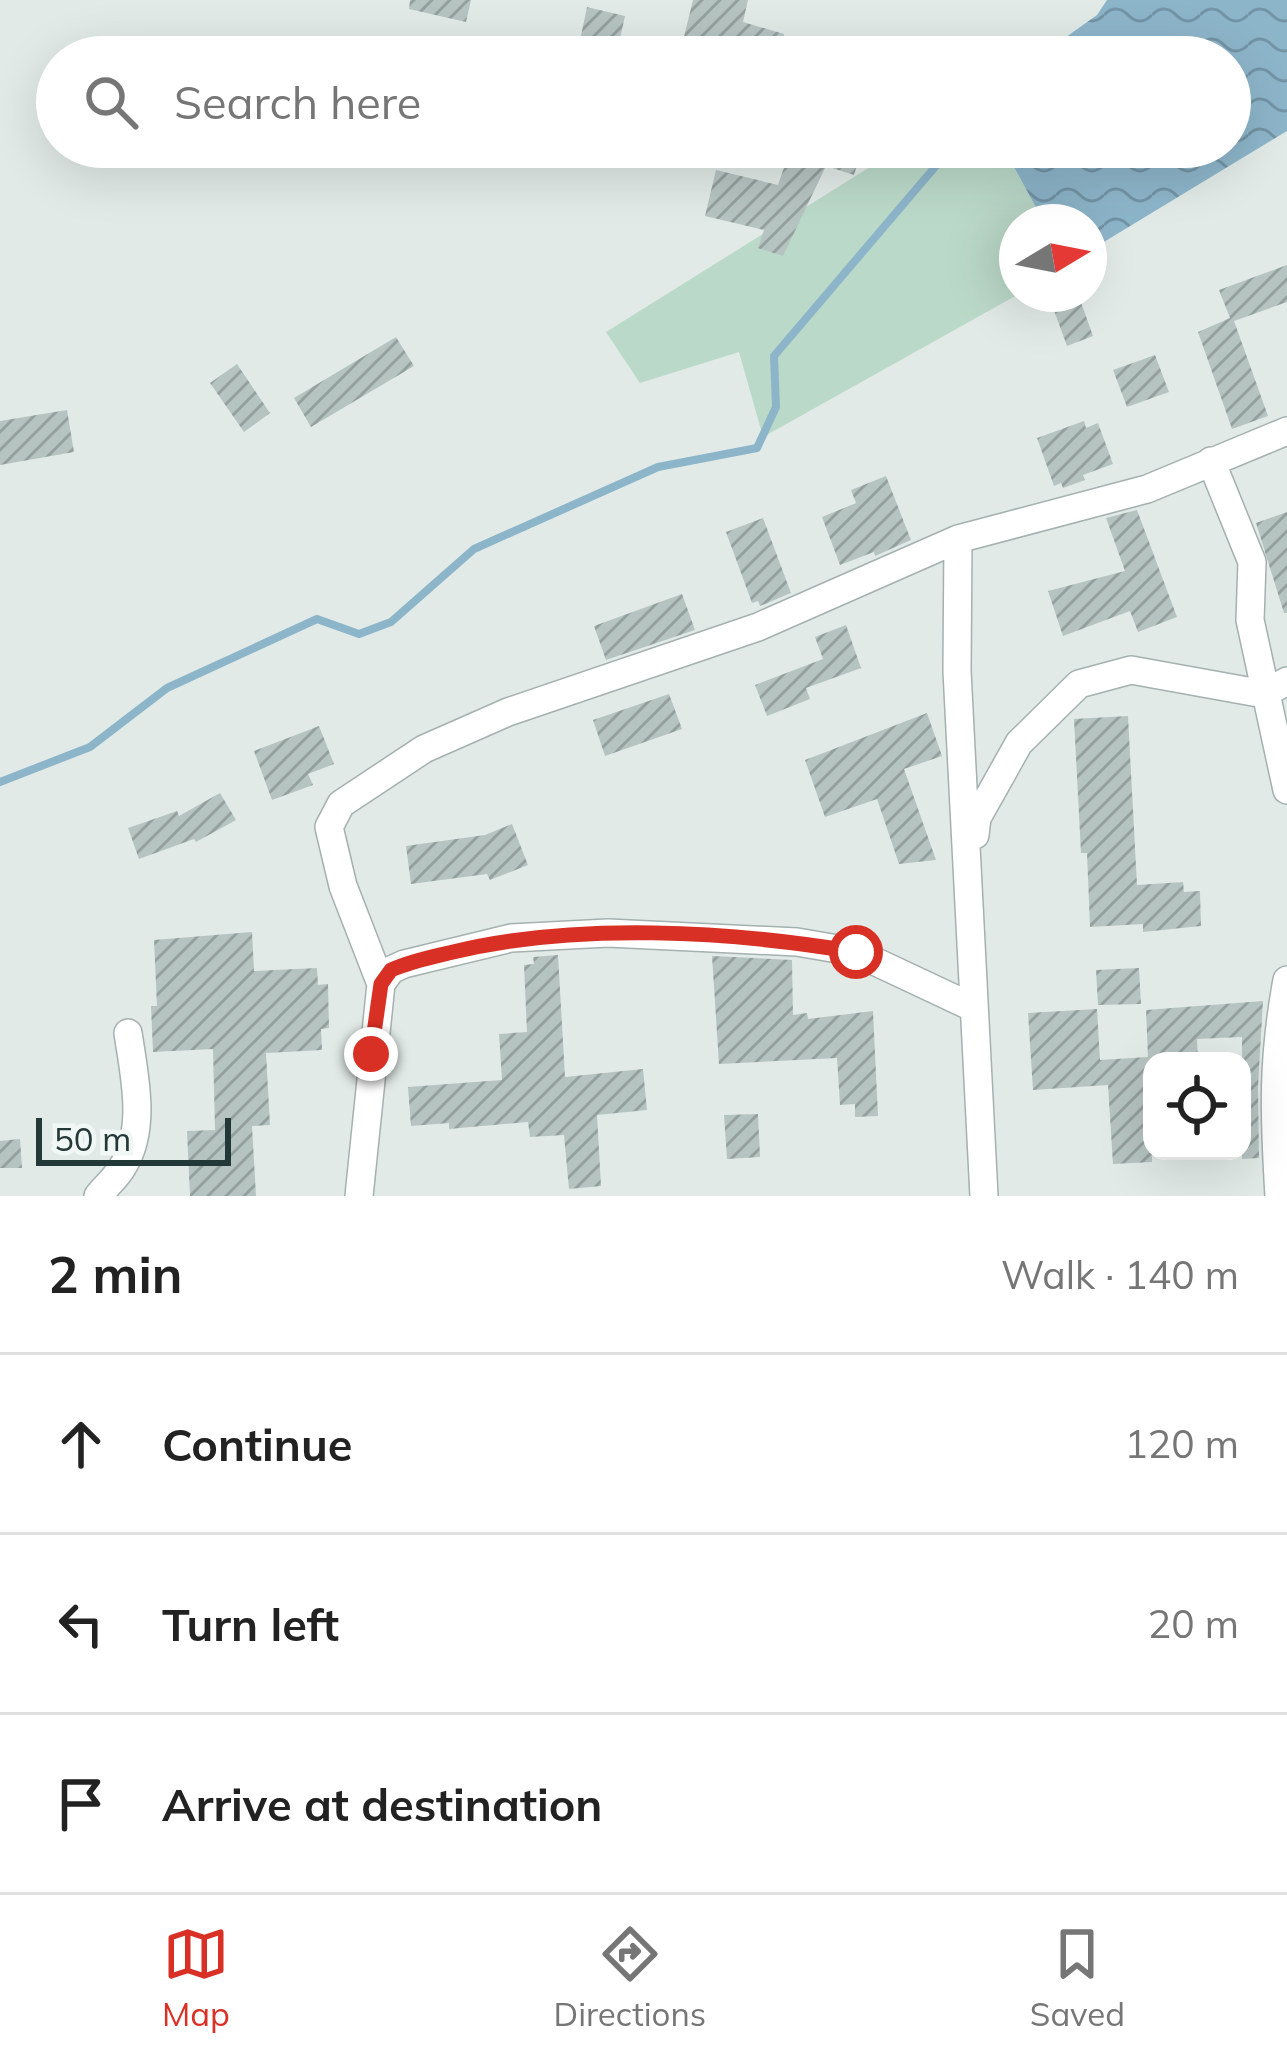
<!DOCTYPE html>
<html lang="en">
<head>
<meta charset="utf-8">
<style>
  body { margin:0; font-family:Mulish,sans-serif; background:#f6f6f6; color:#222 }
  .controls { position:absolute; right:36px; bottom:36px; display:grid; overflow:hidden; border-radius:24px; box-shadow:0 12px 48px #0002 }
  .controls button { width:108px; height:108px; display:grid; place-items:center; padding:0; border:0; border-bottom:3px solid #e0e0e0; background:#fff; color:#222; font:60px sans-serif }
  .compass { position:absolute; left:999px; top:204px; width:108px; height:108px; border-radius:50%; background:#fff; box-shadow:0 12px 48px #0002; rotate:80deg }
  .scale { position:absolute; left:36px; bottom:30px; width:195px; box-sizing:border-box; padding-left:12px; border:6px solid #233937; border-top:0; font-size:33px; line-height:42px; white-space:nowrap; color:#233937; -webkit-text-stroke:9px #f1f7f5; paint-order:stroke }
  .stop { position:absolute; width:36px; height:36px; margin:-27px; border:9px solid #d93025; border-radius:50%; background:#fff }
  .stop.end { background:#d93025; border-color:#fff; box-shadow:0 3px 12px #0008 }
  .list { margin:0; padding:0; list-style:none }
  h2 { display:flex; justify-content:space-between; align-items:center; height:156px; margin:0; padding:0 48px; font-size:51px }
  h2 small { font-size:39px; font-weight:400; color:#767676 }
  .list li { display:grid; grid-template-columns:78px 1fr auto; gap:36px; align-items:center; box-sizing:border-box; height:180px; padding:0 48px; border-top:3px solid #e0e0e0 }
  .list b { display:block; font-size:45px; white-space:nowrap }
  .list em { font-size:39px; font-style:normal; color:#767676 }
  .icon { flex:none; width:66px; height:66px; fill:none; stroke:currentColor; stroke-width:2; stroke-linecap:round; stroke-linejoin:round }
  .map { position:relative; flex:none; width:1287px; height:1196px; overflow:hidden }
  .search { position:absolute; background:#fff; box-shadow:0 12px 48px #0002; left:36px; right:36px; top:36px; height:132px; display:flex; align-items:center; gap:30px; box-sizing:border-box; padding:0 42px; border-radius:66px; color:#767676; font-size:45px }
  .sheet { height:696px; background:#fff }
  nav { display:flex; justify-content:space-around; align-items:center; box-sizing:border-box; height:168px; border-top:3px solid #e0e0e0; background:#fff; font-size:33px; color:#767676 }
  nav a { display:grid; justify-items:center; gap:6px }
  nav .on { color:#d93025 }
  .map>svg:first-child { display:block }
</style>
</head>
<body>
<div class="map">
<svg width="1287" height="1196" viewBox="0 0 1287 1196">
  <defs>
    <pattern id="water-waves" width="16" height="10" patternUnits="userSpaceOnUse" patternTransform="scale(3)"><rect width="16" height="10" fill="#8db5ca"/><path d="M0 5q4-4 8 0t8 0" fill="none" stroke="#7394a5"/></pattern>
    <pattern id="building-hatch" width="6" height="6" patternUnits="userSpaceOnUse" patternTransform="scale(3)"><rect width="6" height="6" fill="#b6c4c1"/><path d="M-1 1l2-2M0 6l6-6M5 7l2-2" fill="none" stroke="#94a09e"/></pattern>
  </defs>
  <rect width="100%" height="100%" fill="#e1eae7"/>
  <path fill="#bbd9c9" d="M 902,147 L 1003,147 L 1044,222 L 1017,222 L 1019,294 L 763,437 L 739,352 L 640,383 L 606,332 Z"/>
  <path fill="url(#water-waves)" d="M 1107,0 L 1287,0 L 1287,131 L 1089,251 L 1089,222 L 1044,222 L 1003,147 L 1230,147 L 1230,57 L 1038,57 L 1097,15 Z"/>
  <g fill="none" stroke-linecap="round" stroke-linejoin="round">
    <path stroke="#8db5ca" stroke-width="8" d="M 0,782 L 90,747 L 167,688 L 317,619 L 359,634 L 391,622 L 474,549 L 658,467 L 757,448 L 776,407 L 774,356 L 952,147"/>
  </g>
  <path fill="url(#building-hatch)" d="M 410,0 L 471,0 L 466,22 L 409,9 Z
    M 693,0 L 748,0 L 743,22 L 784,34 L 781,57 L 679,57 Z
    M 587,7 L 625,16 L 616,57 L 577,55 Z
    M 782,147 L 863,147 L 854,175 L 826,166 L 783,256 L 758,248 L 764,230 L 705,216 L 716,170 L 778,185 L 789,153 Z
    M 1287,265 L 1287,302 L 1234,321 L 1268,416 L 1232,429 L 1198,332 L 1230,318 L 1219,290 Z
    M 1048,294 L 1078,294 L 1093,336 L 1067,346 Z
    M 396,337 L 414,366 L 311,427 L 294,398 Z
    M 1155,355 L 1169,392 L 1127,407 L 1113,370 Z
    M 237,364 L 270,413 L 244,432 L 210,383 Z
    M 67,410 L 74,452 L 0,465 L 0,421 Z
    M 1084,421 L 1086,428 L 1098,423 L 1113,464 L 1083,475 L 1085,480 L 1063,488 L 1061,483 L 1054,486 L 1037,438 Z
    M 886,476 L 911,540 L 875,556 L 874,552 L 840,565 L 822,517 L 856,503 L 851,490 Z
    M 1137,510 L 1177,617 L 1138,632 L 1130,611 L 1063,636 L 1048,591 L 1125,571 L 1106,518 Z
    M 1287,512 L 1287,613 L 1284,613 L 1256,523 Z
    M 763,518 L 791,593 L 760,606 L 758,601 L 752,603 L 726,532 Z
    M 682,594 L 695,630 L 606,660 L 594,626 Z
    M 846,625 L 861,668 L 806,688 L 810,699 L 767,716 L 755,685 L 823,659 L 815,637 Z
    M 669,694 L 682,729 L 605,756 L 593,720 Z
    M 927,713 L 942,756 L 904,769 L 936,860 L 899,864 L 877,799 L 825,817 L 805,760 Z
    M 1128,716 L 1137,885 L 1183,882 L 1184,892 L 1200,891 L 1201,926 L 1143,932 L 1143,924 L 1090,927 L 1087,853 L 1081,853 L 1074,719 Z
    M 319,726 L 334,764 L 308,774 L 313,785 L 272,800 L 254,751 Z
    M 220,793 L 236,820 L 196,842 L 194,839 L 139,859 L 128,828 L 177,811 L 179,816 Z
    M 512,824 L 528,865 L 490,880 L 487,874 L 411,884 L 406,846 L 485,835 Z
    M 252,932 L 254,971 L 317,968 L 318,985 L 328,984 L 329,1028 L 321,1029 L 322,1050 L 266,1053 L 270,1125 L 252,1126 L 256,1196 L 190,1196 L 187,1131 L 215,1130 L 213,1049 L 153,1052 L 151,1006 L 157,1006 L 154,940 Z
    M 558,955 L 565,1077 L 643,1069 L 647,1110 L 597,1115 L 601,1186 L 569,1189 L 564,1135 L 530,1137 L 528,1122 L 449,1129 L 449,1123 L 411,1126 L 408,1087 L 502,1080 L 499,1034 L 527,1032 L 524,965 L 534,964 L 533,957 Z
    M 712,956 L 792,960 L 793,1015 L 807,1013 L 808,1019 L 873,1011 L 878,1116 L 855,1117 L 855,1104 L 840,1105 L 837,1058 L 719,1064 Z
    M 1139,968 L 1141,1004 L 1098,1005 L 1096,970 Z
    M 1263,1001 L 1258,1087 L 1259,1158 L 1242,1159 L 1242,1037 L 1197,1039 L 1198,1061 L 1152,1061 L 1152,1162 L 1113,1164 L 1108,1085 L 1033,1090 L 1028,1013 L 1097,1009 L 1100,1060 L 1148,1057 L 1146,1010 Z
    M 758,1114 L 760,1157 L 727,1159 L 724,1115 Z
    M 20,1139 L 22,1168 L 0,1168 L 0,1141 Z"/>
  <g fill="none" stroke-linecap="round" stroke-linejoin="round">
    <defs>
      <path id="minor" d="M 1211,461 L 1252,562 L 1250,620 L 1287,790
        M 958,539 L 957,671 L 984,1196
        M 975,835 L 977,818 L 1019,743 L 1079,684 L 1131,670 L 1264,694 L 1287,681
        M 381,984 L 343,886 L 329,827 L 341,804 L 424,749 L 508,712 L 758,627 L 958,539 L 1147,489 L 1287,431
        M 98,1196 C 106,1186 117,1177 123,1166 C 147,1128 134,1074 128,1033
        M 359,1196 L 381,984 L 391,970 L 404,964 L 511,938 L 608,933 L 797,942 L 855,952 L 972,1007
        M 1279,1196 C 1274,1114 1272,1061 1287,980"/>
    </defs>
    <use href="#minor" stroke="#a4b1af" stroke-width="30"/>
    <use href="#minor" stroke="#fff" stroke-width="27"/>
  </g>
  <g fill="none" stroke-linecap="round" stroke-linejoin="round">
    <path stroke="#d93025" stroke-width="15" d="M 371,1054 L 381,984 L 391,970 C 411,961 432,957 453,952 C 577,922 730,931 856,952"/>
  </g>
</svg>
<div class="controls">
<button><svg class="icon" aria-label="locate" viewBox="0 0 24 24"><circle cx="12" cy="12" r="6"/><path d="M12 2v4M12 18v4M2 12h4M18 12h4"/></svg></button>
</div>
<svg class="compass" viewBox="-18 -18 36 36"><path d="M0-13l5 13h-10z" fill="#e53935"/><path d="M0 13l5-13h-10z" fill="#767676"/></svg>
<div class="scale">50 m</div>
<div class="stop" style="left:856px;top:952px"></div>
<div class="stop end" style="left:371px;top:1054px"></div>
<div class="search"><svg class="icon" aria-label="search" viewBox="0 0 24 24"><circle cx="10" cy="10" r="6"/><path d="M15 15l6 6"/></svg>Search here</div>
</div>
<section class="sheet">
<h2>2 min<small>Walk · 140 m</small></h2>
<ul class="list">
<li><svg class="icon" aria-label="ahead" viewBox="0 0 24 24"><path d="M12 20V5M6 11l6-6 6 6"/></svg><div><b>Continue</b></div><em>120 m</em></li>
<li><svg class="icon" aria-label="left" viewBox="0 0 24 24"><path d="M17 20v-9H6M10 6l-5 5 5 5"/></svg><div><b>Turn left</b></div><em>20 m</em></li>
<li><svg class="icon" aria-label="arrive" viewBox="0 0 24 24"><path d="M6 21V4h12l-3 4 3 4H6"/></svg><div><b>Arrive at destination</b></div></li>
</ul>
</section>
<nav>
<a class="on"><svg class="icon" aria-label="map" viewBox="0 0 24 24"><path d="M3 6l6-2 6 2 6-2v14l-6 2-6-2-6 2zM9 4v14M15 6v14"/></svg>Map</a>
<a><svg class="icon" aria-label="directions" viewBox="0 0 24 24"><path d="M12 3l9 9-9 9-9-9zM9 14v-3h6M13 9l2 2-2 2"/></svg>Directions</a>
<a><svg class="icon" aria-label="saved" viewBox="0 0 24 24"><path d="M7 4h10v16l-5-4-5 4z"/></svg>Saved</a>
</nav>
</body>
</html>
